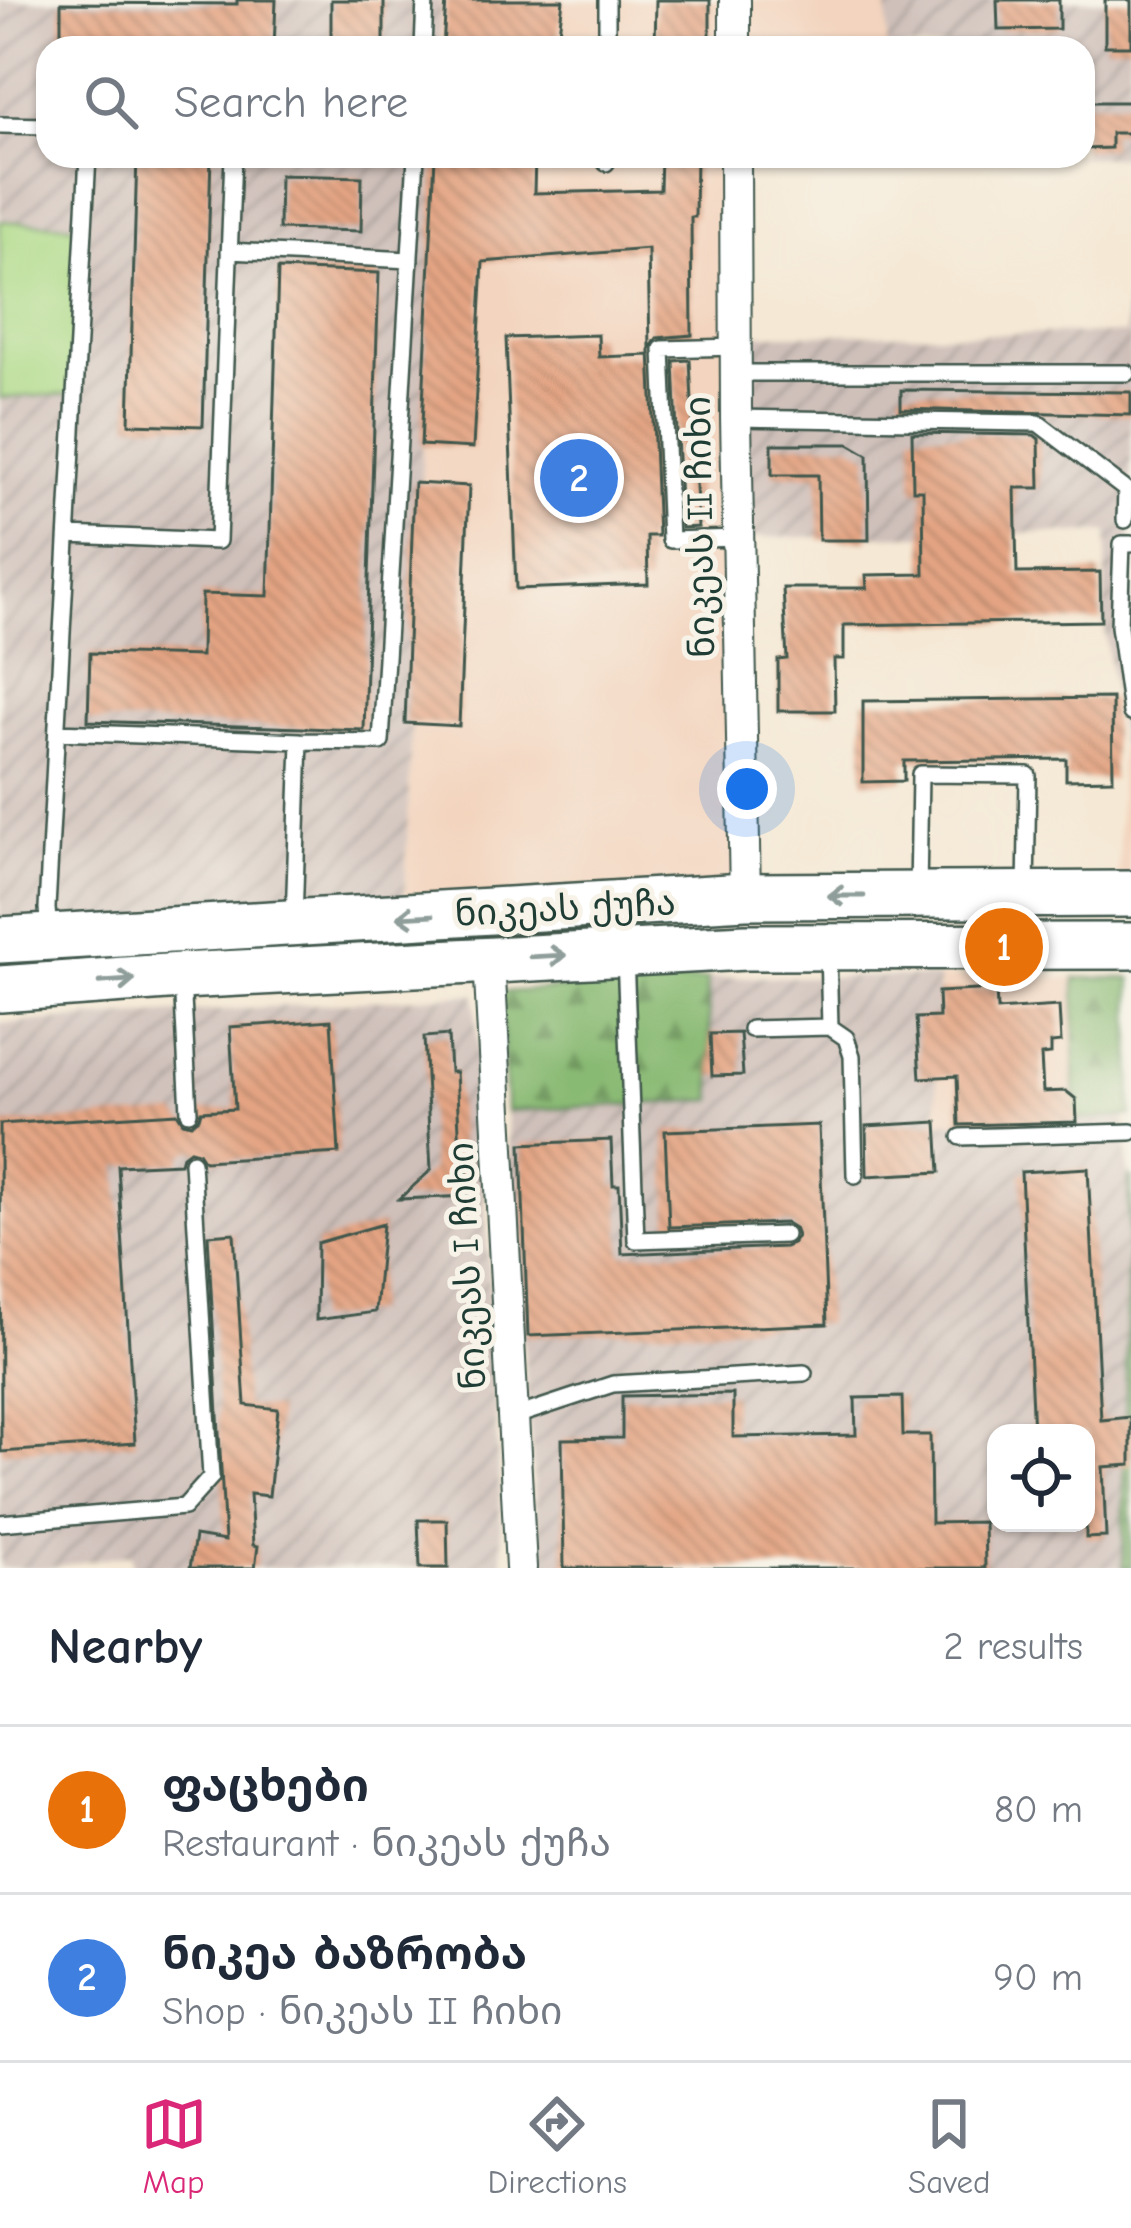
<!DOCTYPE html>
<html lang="en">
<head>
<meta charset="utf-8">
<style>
  body { margin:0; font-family:"Comic Neue","Noto Sans Georgian",sans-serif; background:#f6f6f7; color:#1f2937 }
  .controls { position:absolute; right:36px; bottom:36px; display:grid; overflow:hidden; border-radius:24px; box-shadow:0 3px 9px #0004 }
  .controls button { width:108px; height:108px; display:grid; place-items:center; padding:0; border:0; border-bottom:3px solid #e0e1e3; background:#fff; color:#1f2937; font:60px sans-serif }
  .you { position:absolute; left:747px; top:789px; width:42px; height:42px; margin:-30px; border:9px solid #fff; border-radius:50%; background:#1a73e8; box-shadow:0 0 0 18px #1a73e833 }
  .badge { display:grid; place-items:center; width:78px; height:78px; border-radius:50%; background:#db2777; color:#fff; font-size:39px; font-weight:700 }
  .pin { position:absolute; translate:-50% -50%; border:6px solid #fff; box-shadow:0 3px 12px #0006 }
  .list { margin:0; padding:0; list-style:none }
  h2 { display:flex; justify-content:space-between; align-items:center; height:156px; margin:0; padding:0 48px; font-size:51px }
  h2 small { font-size:39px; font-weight:400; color:#747a83 }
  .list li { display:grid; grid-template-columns:78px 1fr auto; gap:36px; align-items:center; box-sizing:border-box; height:168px; padding:0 48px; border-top:3px solid #e0e1e3 }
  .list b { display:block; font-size:45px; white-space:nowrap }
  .list p { margin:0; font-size:39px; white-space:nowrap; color:#747a83 }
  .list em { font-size:39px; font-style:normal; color:#747a83 }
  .icon { flex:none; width:66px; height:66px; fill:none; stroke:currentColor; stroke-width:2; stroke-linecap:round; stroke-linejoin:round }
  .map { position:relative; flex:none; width:1131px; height:1568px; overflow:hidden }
  .search { position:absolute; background:#fff; box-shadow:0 3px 9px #0004; left:36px; right:36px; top:36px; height:132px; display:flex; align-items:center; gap:30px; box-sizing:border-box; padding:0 42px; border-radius:36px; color:#747a83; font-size:45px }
  .sheet { height:492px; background:#fff }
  nav { display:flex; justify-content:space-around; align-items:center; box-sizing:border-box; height:168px; border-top:3px solid #e0e1e3; background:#fff; font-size:33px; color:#747a83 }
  nav a { display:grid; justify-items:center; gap:6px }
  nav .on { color:#db2777 }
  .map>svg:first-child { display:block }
</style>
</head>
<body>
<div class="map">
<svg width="1131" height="1568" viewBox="0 0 1131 1568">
  <defs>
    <pattern id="industrial-furrows" width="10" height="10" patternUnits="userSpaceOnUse" patternTransform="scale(3)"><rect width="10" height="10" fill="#cfc0ba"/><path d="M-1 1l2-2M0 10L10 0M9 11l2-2" fill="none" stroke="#a79d98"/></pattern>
    <pattern id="forest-firs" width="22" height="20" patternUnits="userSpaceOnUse" patternTransform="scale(3)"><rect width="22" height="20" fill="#89ba73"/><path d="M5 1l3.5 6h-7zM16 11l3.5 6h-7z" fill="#6f985f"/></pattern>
    <pattern id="building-back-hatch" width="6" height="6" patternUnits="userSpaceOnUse" patternTransform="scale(3)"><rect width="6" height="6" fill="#e4a483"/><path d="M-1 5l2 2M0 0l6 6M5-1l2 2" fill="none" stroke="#b8876c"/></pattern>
  </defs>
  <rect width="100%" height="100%" fill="#f7f3e8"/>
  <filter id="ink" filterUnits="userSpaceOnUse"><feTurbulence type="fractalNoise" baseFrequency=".00833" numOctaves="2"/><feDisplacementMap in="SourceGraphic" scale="24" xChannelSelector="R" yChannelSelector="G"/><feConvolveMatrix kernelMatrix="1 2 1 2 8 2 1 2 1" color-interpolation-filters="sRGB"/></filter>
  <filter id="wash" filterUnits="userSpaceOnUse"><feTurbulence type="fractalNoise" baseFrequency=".004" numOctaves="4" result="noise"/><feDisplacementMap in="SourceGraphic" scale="48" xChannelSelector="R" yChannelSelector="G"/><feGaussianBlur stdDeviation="2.7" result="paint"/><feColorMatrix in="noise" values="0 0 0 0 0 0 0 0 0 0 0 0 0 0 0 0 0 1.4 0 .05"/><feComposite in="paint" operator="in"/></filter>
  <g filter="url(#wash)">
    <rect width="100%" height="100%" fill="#f5e8d4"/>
    <path fill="#f3d4be" d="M 441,0 L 887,0 L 887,48 L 439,48 Z
      M 434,156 L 886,156 L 886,158 L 736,159 L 745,896 L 404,917 Z
      M 1120,744 L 1131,744 L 1131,895 L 1118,895 Z
      M 938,977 L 1075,978 L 1074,1120 L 937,1123 Z"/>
    <path fill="url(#industrial-furrows)" fill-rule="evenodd" d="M 0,0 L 441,0 L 439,48 L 48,48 L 48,156 L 434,156 L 404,917 L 0,940 L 0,398 L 76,393 L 84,226 L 0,221 Z
      M 887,0 L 1131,0 L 1128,157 L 886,158 L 886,156 L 1083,156 L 1083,48 L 887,48 Z
      M 1127,192 L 1131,192 L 1131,744 L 1120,744 L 1103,616 L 1108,532 L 738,538 L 735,334 L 1125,334 Z
      M 747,977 L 938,977 L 937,1122 L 1124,1116 L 1129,1177 L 1123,1568 L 540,1568 L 506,1111 L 713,1100 L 707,979 ZM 996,1433 L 1086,1433 L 1086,1523 L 996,1523 Z
      M 475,994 L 503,1568 L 133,1568 L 131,1554 L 47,1568 L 0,1568 L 0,1024 Z"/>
    <path fill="#acda86" stroke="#668c5d" stroke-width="3" d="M 0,221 L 85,226 L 76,394 L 0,398 Z"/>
    <path fill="url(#forest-firs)" stroke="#547c54" stroke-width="3" d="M 1075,978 L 1131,978 L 1131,1116 L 1074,1120 Z
      M 707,979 L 713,1100 L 506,1111 L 501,992 Z
      M 1129,1177 L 1131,1177 L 1131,1568 L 1123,1568 Z"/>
    <g id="blocks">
      <path fill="url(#building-back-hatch)" d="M 237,0 L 276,0 L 274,48 L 61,48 L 61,3 L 237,4 Z
        M 331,0 L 384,0 L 384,48 L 331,48 Z
        M 446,0 L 563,0 L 557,48 L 443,48 Z
        M 656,0 L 710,0 L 710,48 L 655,48 Z
        M 997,0 L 1059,0 L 1059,29 L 998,30 Z
        M 1105,0 L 1131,0 L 1131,46 L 1105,46 Z
        M 1083,102 L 1131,102 L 1131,133 L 1111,133 L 1111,148 L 1083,149 Z
        M 137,156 L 211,156 L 203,426 L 129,424 Z
        M 435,156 L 535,156 L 534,193 L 660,190 L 661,156 L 696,156 L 695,217 L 691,217 L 692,335 L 657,338 L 650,349 L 648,249 L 483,262 L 473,448 L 421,445 Z
        M 280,175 L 362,177 L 361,231 L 279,229 Z
        M 278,269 L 379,273 L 364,730 L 88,721 L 90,653 L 201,656 L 202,594 L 268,596 Z
        M 598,335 L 599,357 L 650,355 L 650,350 L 658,536 L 647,536 L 648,584 L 516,589 L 506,338 Z
        M 690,360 L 698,527 L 681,528 L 674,361 Z
        M 901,390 L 1131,392 L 1131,415 L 901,409 Z
        M 912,433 L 1034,435 L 1039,439 L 1040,488 L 1015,488 L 1017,573 L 1100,572 L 1101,621 L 844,625 L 844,659 L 834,659 L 835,711 L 778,711 L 778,660 L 787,659 L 783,588 L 867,588 L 866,575 L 924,574 L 923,490 L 913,490 Z
        M 772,444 L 849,444 L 868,455 L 869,540 L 819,540 L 818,475 L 772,475 Z
        M 414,483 L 469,486 L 459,726 L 405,723 Z
        M 1112,698 L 1113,779 L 1066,780 L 1066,759 L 904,761 L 904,781 L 863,782 L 863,701 Z
        M 996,989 L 997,1010 L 1059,1006 L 1061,1042 L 1051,1043 L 1051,1054 L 1041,1055 L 1043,1092 L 1066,1091 L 1076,1099 L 1077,1122 L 959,1125 L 957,1076 L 920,1078 L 916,1018 L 939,1017 L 938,992 Z
        M 331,1020 L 339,1153 L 204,1161 L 198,1152 L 190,1150 L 182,1156 L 180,1163 L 118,1166 L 135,1443 L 1,1452 L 0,1124 L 177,1113 L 183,1122 L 191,1124 L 199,1118 L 201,1111 L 235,1109 L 230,1027 Z
        M 740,1033 L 743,1075 L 712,1076 L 710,1034 Z
        M 448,1035 L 450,1072 L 456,1072 L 461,1169 L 467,1169 L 469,1196 L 399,1199 L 431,1170 L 424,1037 Z
        M 937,1122 L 940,1172 L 867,1176 L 866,1126 Z
        M 819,1125 L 827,1324 L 528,1336 L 521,1144 L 611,1140 L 613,1185 L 619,1185 L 622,1254 L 785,1247 L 792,1244 L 797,1236 L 794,1228 L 786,1223 L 669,1227 L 665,1131 Z
        M 1088,1168 L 1101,1420 L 1131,1417 L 1131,1465 L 1103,1467 L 1106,1537 L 1086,1538 L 1086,1433 L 1033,1433 L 1021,1172 Z
        M 383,1224 L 375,1312 L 316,1320 L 317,1243 Z
        M 234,1233 L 245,1405 L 278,1409 L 269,1496 L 250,1494 L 253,1545 L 258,1546 L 255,1568 L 190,1568 L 195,1536 L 225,1541 L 208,1235 Z
        M 733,1394 L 733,1437 L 856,1435 L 855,1398 L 902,1397 L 903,1435 L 930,1435 L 931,1523 L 984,1522 L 985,1568 L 564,1568 L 562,1439 L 622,1438 L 622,1396 Z
        M 418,1520 L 447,1520 L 448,1568 L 420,1568 Z"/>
    </g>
  </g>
  <g filter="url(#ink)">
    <use href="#blocks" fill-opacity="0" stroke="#3f574c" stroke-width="3"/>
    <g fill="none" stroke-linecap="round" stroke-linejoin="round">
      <defs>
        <path id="lane" d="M 423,48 L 425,0
          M 607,48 L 607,0
          M 0,125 L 48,126
          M 606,163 L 606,156
          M 229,251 L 410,260
          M 736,347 L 662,349 L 670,540 L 738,538
          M 736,373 L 1127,373
          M 736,418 L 1038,423 L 1126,490 L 1125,520
          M 68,535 L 218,541 L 233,156
          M 1131,544 L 1122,544 L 1119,626 L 1131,713
          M 57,732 L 300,741 L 294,920
          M 300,741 L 381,742 L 416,156
          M 918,893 L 920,774 L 1028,775 L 1026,890
          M 49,934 L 47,908 L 88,156
          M 828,950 L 830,1027 L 846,1038 L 852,1056 L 855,1175
          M 625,956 L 636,1240 L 785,1235
          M 182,979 L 189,1112
          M 751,1029 L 830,1027
          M 961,1137 L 1131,1132
          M 513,1417 L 613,1384 L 804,1373
          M 0,1523 L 184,1507 L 211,1477 L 192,1162"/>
        <path id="street" d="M 735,0 L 735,48
          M 735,156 L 736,418 L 745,896
          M 489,959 L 521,1568"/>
        <path id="primary" d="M 0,940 L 745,896 L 1131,894
          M 0,989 L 181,976 L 746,947 L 1131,946"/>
      </defs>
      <use href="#lane" stroke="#3f574c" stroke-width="20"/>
      <use href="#street" stroke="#3f574c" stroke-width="34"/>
      <use href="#primary" stroke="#3f574c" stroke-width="50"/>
      <use href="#lane" stroke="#fff" stroke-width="15"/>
      <use href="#street" stroke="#fff" stroke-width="30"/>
      <use href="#primary" stroke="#fff" stroke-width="45"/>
    </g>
    <defs><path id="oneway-shaft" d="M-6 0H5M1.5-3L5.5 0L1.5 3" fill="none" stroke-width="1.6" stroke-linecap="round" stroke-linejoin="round" transform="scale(3)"/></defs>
    <g stroke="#8f9e9a">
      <use href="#oneway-shaft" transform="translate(846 896) rotate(180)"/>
      <use href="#oneway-shaft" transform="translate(415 916) rotate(177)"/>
      <use href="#oneway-shaft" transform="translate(548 956) rotate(-3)"/>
      <use href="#oneway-shaft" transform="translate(117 981) rotate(-4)"/>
    </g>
  </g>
  <g text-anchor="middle" stroke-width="10" stroke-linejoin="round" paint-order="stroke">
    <g font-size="36" fill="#1f3d34" stroke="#f7f3e8">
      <text transform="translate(699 527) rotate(-91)" y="13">ნიკეას II ჩიხი</text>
      <text transform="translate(565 907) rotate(-3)" y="13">ნიკეას ქუჩა</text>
      <text transform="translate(466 1266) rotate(-93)" y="13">ნიკეას I ჩიხი</text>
    </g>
  </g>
</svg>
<div class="controls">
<button><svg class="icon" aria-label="locate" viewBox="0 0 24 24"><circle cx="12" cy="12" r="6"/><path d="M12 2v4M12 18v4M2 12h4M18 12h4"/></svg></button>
</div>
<div class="you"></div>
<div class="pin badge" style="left:1004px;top:947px;background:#e8710a">1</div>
<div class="pin badge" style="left:579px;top:478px;background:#3f7fe0">2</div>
<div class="search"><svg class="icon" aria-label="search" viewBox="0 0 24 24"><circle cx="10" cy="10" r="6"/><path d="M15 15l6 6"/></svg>Search here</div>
</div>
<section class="sheet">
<h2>Nearby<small>2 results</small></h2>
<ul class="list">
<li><span class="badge" style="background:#e8710a">1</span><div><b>ფაცხები</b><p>Restaurant · ნიკეას ქუჩა</p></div><em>80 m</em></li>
<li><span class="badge" style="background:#3f7fe0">2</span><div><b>ნიკეა ბაზრობა</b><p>Shop · ნიკეას II ჩიხი</p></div><em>90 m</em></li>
</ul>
</section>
<nav>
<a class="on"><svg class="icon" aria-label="map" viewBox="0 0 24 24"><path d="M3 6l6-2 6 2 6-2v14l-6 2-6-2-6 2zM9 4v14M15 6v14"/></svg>Map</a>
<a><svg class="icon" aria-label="directions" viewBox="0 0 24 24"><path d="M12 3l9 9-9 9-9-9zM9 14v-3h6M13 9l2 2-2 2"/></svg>Directions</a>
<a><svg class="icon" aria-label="saved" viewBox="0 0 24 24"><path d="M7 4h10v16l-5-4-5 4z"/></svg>Saved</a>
</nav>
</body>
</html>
